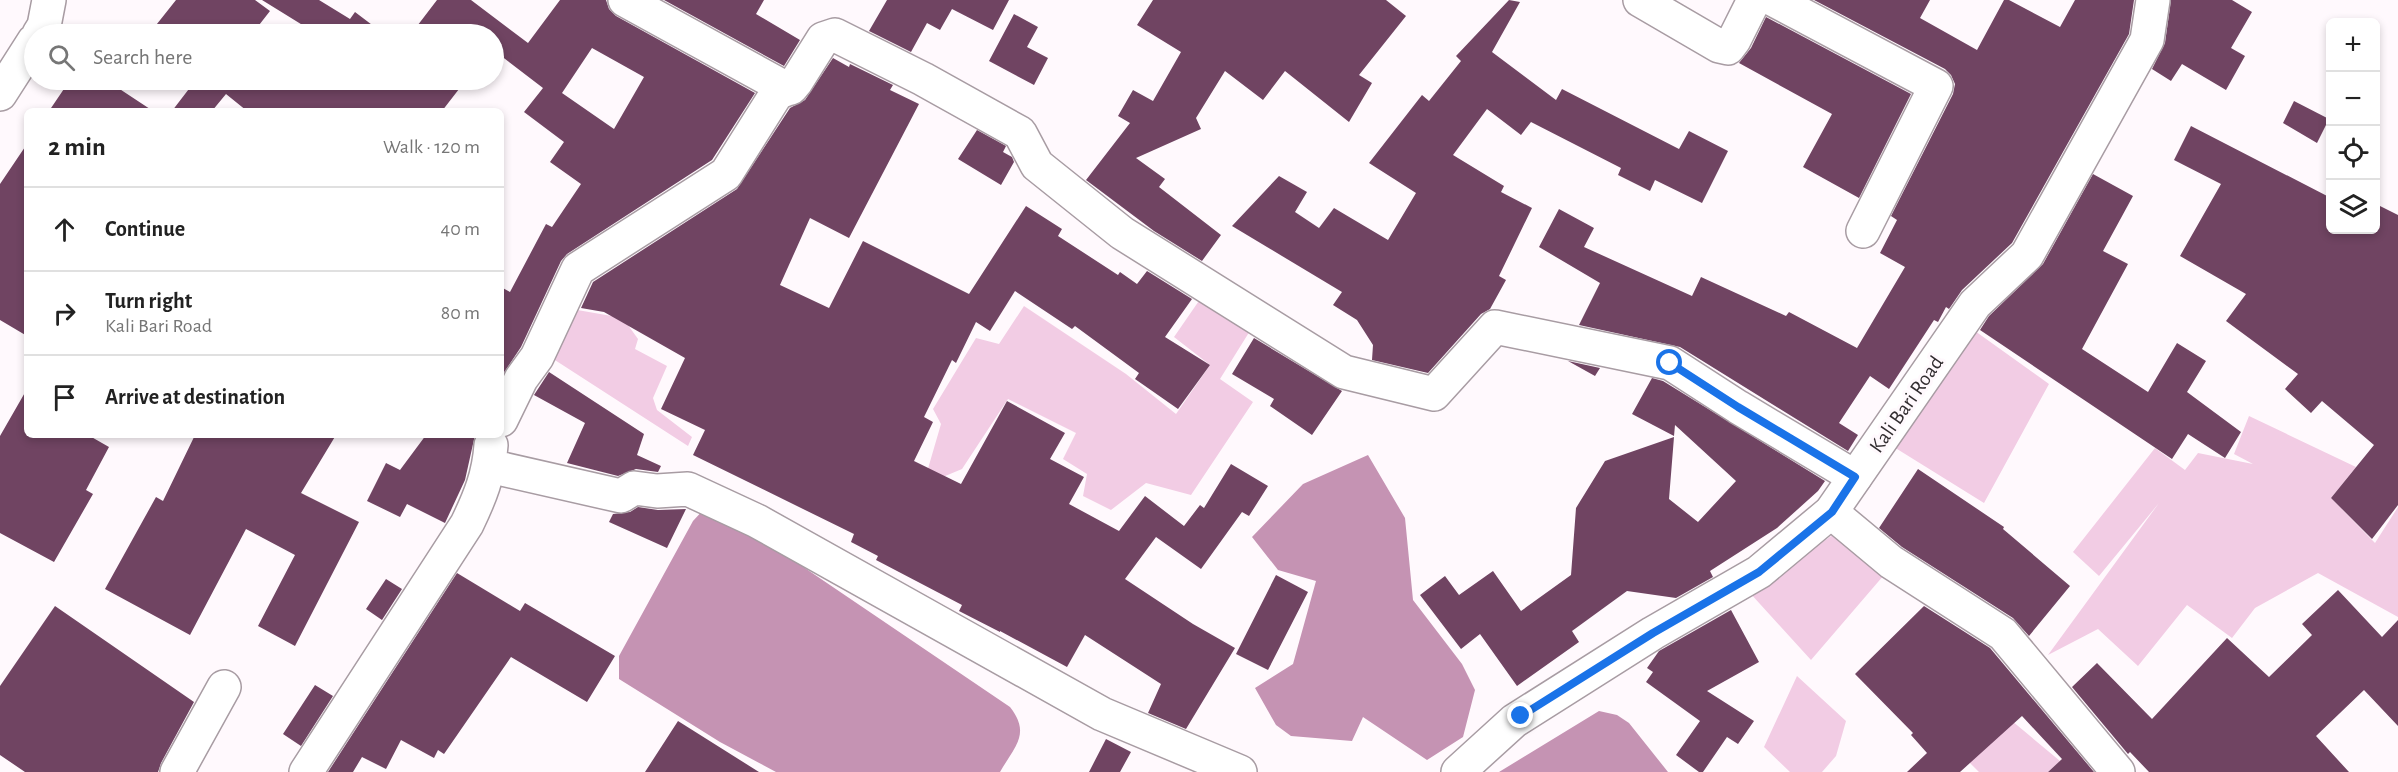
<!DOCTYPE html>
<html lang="en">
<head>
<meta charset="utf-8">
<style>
  body { margin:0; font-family:"Alegreya Sans",sans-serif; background:#f2f2f2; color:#222 }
  .controls { position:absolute; right:18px; top:18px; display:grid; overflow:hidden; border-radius:9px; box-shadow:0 3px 9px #0003 }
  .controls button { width:54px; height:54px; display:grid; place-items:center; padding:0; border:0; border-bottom:2px solid #e0e0e0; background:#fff; color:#222; font:30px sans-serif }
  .stop { position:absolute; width:18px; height:18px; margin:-14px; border:4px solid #1a73e8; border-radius:50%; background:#fff }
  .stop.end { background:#1a73e8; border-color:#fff; box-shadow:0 2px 6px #0008 }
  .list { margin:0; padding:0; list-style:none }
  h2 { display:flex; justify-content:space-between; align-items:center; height:78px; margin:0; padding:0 24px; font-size:26px }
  h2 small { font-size:20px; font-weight:400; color:#767676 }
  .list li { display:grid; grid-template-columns:39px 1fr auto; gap:18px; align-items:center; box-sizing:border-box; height:84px; padding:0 24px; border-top:2px solid #e0e0e0 }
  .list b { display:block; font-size:22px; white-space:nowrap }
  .list p { margin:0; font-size:20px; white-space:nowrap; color:#767676 }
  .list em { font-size:20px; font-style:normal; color:#767676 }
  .icon { flex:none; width:33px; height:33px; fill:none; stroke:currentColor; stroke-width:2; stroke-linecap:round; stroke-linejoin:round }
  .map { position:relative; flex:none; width:2398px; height:772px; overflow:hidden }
  .search { position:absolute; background:#fff; box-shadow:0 3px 9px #0003; left:24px; top:24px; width:480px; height:66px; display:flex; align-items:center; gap:15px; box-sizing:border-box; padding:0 21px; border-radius:33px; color:#767676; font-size:22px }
  .panel { position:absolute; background:#fff; box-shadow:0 3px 9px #0003; left:24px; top:108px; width:480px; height:330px; border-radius:9px }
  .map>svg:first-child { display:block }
</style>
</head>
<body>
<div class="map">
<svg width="2398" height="772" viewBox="0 0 2398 772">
  <rect width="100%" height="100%" fill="#fff9fd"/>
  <path fill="#f2cce4" d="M 1203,295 L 1253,326 L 1220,379 L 1253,402 L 1191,495 L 1146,483 L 1111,510 L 1083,496 L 1087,474 L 1063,459 L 1076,433 L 1008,399 L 962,469 L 938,479 L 927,472 L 941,424 L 933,409 L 976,338 L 999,344 L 1024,306 L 1126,374 L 1176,414 L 1210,365 L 1174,337 Z
    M 566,308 L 623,318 L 638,339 L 635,349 L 667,366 L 653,398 L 657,410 L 692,437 L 688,446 L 544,353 Z
    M 1968,326 L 2049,384 L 1984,503 L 1889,444 Z
    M 2249,416 L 2356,467 L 2331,498 L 2375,543 L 2398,507 L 2398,617 L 2318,573 L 2255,608 L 2232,638 L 2187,605 L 2138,666 L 2098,629 L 2048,655 L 2159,503 L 2099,576 L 2073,552 L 2155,448 L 2185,470 L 2198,453 L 2253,464 L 2234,454 Z
    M 1834,534 L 1884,575 L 1811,660 L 1750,593 Z
    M 1797,676 L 1846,721 L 1836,756 L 1822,772 L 1790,772 L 1764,747 Z
    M 2006,716 L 2060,761 L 2048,772 L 1979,772 L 1966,759 Z"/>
  <path fill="#c593b3" d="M 1368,455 L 1405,518 L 1413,600 L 1462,664 L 1475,690 L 1463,737 L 1427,760 L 1363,717 L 1352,741 L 1291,736 L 1276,725 L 1255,688 L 1293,664 L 1316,581 L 1278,570 L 1252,537 L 1303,484 Z
    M 706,507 L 728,516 L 1010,707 C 1031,734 1015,746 1000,772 L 776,772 L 720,742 L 619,679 L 619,656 L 693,521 Z
    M 1599,711 L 1617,715 L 1629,723 L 1668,772 L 1499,772 Z"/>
  <path fill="#704462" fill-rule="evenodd" d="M 176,0 L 255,0 L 270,11 L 252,34 L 149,34 Z
    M 262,0 L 319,0 L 350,19 L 355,12 L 384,34 L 317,34 Z
    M 437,0 L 471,0 L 528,43 L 560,0 L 606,0 L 609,9 L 616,16 L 755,93 L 712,160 L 567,254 L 561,261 L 521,347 L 501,377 L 501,287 L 510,292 L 546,224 L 552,227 L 581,184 L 550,162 L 564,142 L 524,112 L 543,88 L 500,55 L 496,59 L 494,57 L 494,34 L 411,34 ZM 592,48 L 644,77 L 614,129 L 562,93 Z
    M 664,0 L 764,0 L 756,14 L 800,40 L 784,66 Z
    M 887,0 L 1009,0 L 993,30 L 952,9 L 940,30 L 927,23 L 911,52 L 869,31 Z
    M 1153,0 L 1386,0 L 1406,16 L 1359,75 L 1372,83 L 1349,122 L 1285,71 L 1263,100 L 1225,71 L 1196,118 L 1201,129 L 1136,158 L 1165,179 L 1159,187 L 1221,235 L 1202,261 L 1154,231 L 1086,180 L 1130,123 L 1118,116 L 1133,90 L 1153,101 L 1181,52 L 1137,25 Z
    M 1509,0 L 1520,2 L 1492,52 L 1556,100 L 1562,89 L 1679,149 L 1689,131 L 1728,151 L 1702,203 L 1655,180 L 1650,191 L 1618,175 L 1621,168 L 1531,122 L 1521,135 L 1487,109 L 1453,155 L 1504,186 L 1501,192 L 1532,208 L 1499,276 L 1506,280 L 1490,309 L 1481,314 L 1428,373 L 1372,360 L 1373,345 L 1357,320 L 1333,305 L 1342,292 L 1232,226 L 1279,176 L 1307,192 L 1295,212 L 1319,228 L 1334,208 L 1388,240 L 1416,193 L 1369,163 L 1422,95 L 1429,101 L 1461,61 L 1456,56 Z
    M 1814,0 L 1930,0 L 1920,18 L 1977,50 L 2004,0 L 2009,0 L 2060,27 L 2075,0 L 2134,0 L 2129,34 L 2012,243 L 1962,290 L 1949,309 L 1946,307 L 1938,322 L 1934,320 L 1889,389 L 1870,376 L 1839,423 L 1858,435 L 1848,451 L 1680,347 L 1579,325 L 1600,283 L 1539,247 L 1559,209 L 1594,228 L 1584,247 L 1692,296 L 1701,277 L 1786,316 L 1789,312 L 1857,348 L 1905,267 L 1880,253 L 1897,220 L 1891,216 L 1953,94 L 1955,84 L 1951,75 L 1945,69 Z
    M 2171,0 L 2232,0 L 2252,12 L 2231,48 L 2245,56 L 2226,90 L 2182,64 L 2171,81 L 2152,69 L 2165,43 Z
    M 1014,14 L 1038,27 L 1027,47 L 1048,58 L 1034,85 L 989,61 Z
    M 1766,17 L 1911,94 L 1859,198 L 1803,167 L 1832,114 L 1739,63 L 1751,48 Z
    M 833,58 L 849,67 L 850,64 L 893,85 L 890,90 L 919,104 L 849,238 L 810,218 L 780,285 L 829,308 L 863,241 L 969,294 L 1026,206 L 1062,229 L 1058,236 L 1118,275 L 1120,272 L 1137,284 L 1147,271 L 1192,299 L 1165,337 L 1210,365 L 1178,409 L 1135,379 L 1139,373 L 1075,326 L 1072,329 L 1015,291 L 990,331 L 976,322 L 956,363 L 952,360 L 924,417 L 933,422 L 914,461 L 961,484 L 1007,401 L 1065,433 L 1050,459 L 1084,477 L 1069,504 L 1119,531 L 1145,496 L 1184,526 L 1200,505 L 1204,508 L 1231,464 L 1268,486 L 1249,516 L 1242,512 L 1201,569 L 1156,537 L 1125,579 L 1193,624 L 1235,648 L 1186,729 L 1148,713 L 1161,684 L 1085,635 L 1067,667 L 1000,631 L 1000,632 L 959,611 L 962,605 L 876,560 L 878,556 L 851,542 L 854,534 L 693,455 L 705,430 L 661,409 L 685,358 L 604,312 L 581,308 L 593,282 L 737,189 L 790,108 L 805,100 Z
    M 70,80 L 106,80 L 153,111 L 49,111 Z
    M 194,80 L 466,80 L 442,111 L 247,111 L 226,94 L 212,111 L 172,111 L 195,81 Z
    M 2294,101 L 2329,119 L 2317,143 L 2283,123 Z
    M 2191,126 L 2331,198 L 2331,230 L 2376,230 L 2376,204 L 2398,215 L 2398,505 L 2372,539 L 2331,498 L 2374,445 L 2322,401 L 2311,413 L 2285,389 L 2298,374 L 2226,321 L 2246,294 L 2180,256 L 2221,184 L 2174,160 Z
    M 977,130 L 1006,146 L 1003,152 L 1012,157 L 1014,162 L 1001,185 L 958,159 Z
    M 27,144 L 27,336 L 0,320 L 0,184 Z
    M 2093,174 L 2133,196 L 2103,251 L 2128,264 L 2082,349 L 2148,392 L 2177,343 L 2206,361 L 2187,392 L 2241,432 L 2225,458 L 2188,434 L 2172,459 L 1980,330 L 1989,316 L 2043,264 Z
    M 1254,338 L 1342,391 L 1312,435 L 1270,406 L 1274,399 L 1232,374 Z
    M 1568,361 L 1600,368 L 1595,376 Z
    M 549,372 L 644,434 L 637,455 L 661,466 L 658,472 L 636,469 L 618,476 L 567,463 L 585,423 L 534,395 Z
    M 1652,378 L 1663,381 L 1825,481 L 1818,491 L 1777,528 L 1710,571 L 1713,577 L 1676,598 L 1627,591 L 1572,631 L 1579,642 L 1517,686 L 1480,634 L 1461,649 L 1420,595 L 1445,576 L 1459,595 L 1493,571 L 1521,611 L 1571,575 L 1576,508 L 1605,461 L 1674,437 L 1669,499 L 1698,522 L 1736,481 L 1675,425 L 1674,436 L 1632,414 Z
    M 27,389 L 27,435 L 88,435 L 109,447 L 86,490 L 93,494 L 54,562 L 0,533 L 0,436 Z
    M 195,435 L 336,435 L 301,493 L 359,522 L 295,646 L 258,626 L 295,555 L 246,529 L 190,635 L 105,589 L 156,497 L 163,501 Z
    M 426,435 L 475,435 L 465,480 L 445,523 L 407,504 L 400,517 L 367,501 L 386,463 L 400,470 Z
    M 1918,469 L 2004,527 L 2003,529 L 2070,586 L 2029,636 L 2013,618 L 1902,547 L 1879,528 Z
    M 638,507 L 658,510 L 686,509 L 667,548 L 609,522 L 613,514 L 630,512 Z
    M 457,573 L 520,611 L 525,603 L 615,656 L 587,702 L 511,657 L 444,754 L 438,750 L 434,758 L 401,740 L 386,769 L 362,757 L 353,772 L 328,772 Z
    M 1276,575 L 1308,592 L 1268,670 L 1236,654 Z
    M 386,579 L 402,589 L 382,620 L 366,609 Z
    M 2338,590 L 2382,637 L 2398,620 L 2398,726 L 2364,690 L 2316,736 L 2349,772 L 2149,772 L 2130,752 L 2128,754 L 2072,687 L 2097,663 L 2152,719 L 2227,638 L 2269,677 L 2312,635 L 2302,624 Z
    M 55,606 L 194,702 L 161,763 L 158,772 L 25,772 L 0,755 L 0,686 Z
    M 1924,606 L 1990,648 L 2094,772 L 2048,772 L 2062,759 L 2022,716 L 1960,772 L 1907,772 L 1927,753 L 1911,735 L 1913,733 L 1855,674 Z
    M 1731,610 L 1759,662 L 1707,691 L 1754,721 L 1738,744 L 1727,737 L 1703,772 L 1699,772 L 1676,755 L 1700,721 L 1646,682 L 1653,672 L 1647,668 L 1659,651 Z
    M 315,685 L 333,696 L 301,746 L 283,734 Z
    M 678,721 L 759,772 L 645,772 Z
    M 1106,739 L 1131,752 L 1120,772 L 1089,772 Z"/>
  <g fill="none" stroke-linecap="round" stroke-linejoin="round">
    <defs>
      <path id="minor" d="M 625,0 L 787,89 L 791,88 L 796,82 L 823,39 L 835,35 L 923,79 L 1020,133 L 1037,165 L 1122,233 L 1344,372 L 1434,394 L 1495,327 L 1670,363 L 1738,407 L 1855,477
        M 1640,0 L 1719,46 L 1728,48 L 1734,40 L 1754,0
        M 1774,0 L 1936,86 L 1863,231
        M 39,34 L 44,26 L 49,0
        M 0,94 L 34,41
        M 501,420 L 521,379 L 537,357 L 578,269 L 726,174 L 777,93 L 787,89
        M 489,466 L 621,496 L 634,488 L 657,491 L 688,489 L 757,521 L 1102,714 L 1240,772
        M 1831,512 L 1891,562 L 2003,634 L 2118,772
        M 177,772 L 224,687
        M 306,772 L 467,524 C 480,497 489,475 491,445"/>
      <path id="tertiary" d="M 1458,772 L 1514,721 L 1653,633 L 1759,572 L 1831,512 L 1975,304 L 2027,255 L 2147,40 L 2153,0"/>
    </defs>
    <use href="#minor" stroke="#a89ca3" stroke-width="36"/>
    <use href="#tertiary" stroke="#a89ca3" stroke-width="36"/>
    <use href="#minor" stroke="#fff" stroke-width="33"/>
    <use href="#tertiary" stroke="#fff" stroke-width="33"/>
  </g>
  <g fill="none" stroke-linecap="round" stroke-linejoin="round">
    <path stroke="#1a73e8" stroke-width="8" d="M 1521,716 L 1653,633 L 1759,572 L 1832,512 L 1855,477 L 1738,407 L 1670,363"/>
  </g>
  <g text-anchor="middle" stroke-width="6" stroke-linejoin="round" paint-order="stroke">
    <g font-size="21" fill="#322d30" stroke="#fff9fd">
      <text transform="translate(1906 404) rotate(-55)" y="7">Kali Bari Road</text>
    </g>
  </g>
</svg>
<div class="controls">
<button>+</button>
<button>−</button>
<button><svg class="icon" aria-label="locate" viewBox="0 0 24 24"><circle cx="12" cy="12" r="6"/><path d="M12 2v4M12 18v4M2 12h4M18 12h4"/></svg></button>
<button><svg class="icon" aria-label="layers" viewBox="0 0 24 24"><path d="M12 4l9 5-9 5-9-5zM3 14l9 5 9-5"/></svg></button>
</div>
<div class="stop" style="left:1670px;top:363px"></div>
<div class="stop end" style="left:1521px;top:716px"></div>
<div class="search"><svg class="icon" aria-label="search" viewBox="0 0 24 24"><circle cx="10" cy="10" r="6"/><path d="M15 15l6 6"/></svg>Search here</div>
<section class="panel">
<h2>2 min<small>Walk · 120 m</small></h2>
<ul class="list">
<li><svg class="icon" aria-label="ahead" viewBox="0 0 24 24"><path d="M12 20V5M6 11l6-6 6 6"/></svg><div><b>Continue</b></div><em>40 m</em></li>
<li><svg class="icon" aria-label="right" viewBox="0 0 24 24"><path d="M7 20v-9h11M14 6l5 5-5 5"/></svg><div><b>Turn right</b><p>Kali Bari Road</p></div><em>80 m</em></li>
<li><svg class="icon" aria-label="arrive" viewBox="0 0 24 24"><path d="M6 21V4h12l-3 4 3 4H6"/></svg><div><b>Arrive at destination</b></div></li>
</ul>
</section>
</div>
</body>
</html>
